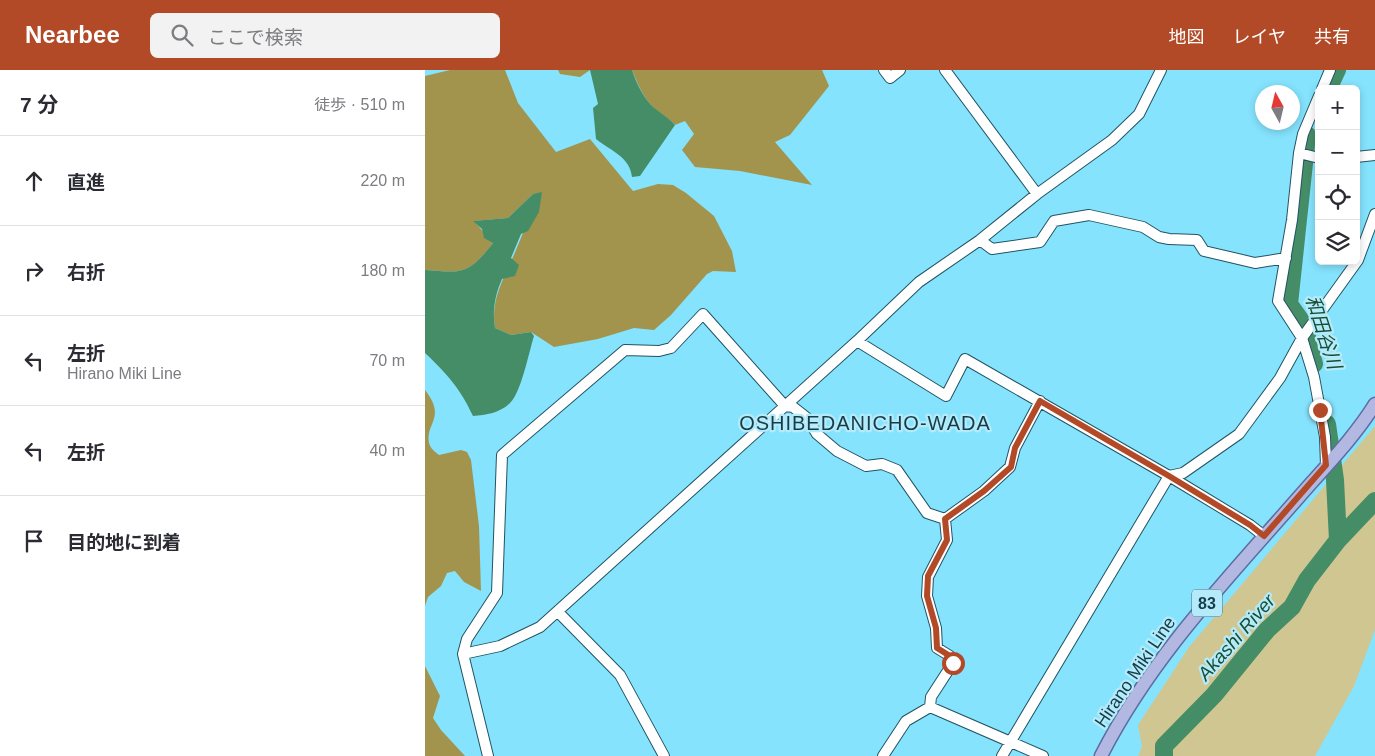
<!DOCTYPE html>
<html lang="ja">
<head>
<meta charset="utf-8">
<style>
  body { margin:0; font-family:Helvetica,"Noto Sans JP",sans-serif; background:#f2f2f3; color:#2b2b33 }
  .controls { position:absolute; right:15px; top:15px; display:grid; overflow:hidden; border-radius:8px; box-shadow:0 2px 8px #0003 }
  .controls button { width:45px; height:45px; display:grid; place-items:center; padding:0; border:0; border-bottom:1px solid #e1e1e2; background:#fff; color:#2b2b33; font:25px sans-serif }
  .compass { position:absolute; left:830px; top:15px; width:45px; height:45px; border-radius:50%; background:#fff; box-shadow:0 2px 8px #0003; rotate:352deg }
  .stop { position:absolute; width:15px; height:15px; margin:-11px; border:4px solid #b24a28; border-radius:50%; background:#fff }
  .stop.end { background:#b24a28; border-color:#fff; box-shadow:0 1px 5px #0008 }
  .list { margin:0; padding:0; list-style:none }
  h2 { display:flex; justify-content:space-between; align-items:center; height:65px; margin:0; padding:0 20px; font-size:21px }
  h2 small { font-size:16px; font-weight:400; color:#7c7c81 }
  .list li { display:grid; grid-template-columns:32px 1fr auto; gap:15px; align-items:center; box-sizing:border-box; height:90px; padding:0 20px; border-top:1px solid #e1e1e2 }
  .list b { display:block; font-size:19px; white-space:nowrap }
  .list p { margin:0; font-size:16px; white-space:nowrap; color:#7c7c81 }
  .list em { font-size:16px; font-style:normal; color:#7c7c81 }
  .icon { flex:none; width:28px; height:28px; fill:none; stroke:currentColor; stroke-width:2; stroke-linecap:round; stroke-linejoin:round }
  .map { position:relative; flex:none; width:950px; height:686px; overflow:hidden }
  header { display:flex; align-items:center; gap:30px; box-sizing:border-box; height:70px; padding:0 25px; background:#b24a28; color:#fff }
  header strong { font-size:24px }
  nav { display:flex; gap:28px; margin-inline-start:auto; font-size:18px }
  .search { width:350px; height:45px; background:#f2f2f3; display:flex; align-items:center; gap:12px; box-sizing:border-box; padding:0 18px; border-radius:8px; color:#7c7c81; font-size:19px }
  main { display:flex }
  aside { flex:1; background:#fff }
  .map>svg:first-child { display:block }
</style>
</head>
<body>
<header>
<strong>Nearbee</strong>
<div class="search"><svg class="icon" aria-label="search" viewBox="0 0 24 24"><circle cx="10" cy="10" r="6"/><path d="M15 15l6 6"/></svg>ここで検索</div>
<nav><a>地図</a><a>レイヤ</a><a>共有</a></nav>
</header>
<main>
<aside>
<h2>7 分<small>徒歩 · 510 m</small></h2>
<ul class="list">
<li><svg class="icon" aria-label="ahead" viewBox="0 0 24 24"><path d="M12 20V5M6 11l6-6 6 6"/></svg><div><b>直進</b></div><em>220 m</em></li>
<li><svg class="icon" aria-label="right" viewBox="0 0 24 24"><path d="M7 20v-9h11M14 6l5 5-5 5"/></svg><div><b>右折</b></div><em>180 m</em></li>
<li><svg class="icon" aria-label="left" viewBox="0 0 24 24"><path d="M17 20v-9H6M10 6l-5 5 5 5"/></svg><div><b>左折</b><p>Hirano Miki Line</p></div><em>70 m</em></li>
<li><svg class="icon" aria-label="left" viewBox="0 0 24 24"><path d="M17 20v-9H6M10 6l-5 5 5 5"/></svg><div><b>左折</b></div><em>40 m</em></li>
<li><svg class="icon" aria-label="arrive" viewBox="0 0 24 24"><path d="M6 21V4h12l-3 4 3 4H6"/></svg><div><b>目的地に到着</b></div></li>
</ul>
</aside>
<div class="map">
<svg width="950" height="686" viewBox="0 0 950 686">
  <rect width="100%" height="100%" fill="#85e3fe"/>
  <path fill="#d0c691" d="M 950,356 L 950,560 L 929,616 L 890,686 L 713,686 L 717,677 L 713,655 L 764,577 Z"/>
  <path fill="#a2944c" d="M 25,0 L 80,0 L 93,33 L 131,82 L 165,69 L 208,121 L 233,114 L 248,115 L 261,123 L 289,146 L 307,181 L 311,202 L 288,201 L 282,204 L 246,245 L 229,260 L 209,258 L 173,269 L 129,277 L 106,262 L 86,265 L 70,258 C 65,228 80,207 91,180 C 99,160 107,142 117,123 L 108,124 L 83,148 L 49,151 L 68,173 C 43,205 39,203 0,200 L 0,6 Z
    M 133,0 L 165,0 L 155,7 L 135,4 Z
    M 207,0 L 397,0 L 404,16 L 365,65 L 350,72 L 387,115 L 315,101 L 270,97 L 257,80 L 269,64 L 260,51 L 250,55 C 243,47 231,41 226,35 C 217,25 212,12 207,0 Z
    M 0,320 C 22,348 0,353 4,373 C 5,378 10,382 14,385 L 36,380 L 42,382 L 46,390 L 54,456 L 56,521 L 39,512 L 30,501 L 22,503 L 16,516 L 3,527 L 0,536 Z
    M 0,596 L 15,626 L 8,648 L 16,660 L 40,686 L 0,686 Z"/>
  <path fill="#458d67" d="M 165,0 L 207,0 C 211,12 217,25 226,35 C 232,41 243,47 250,55 L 215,106 L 207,107 C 205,87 186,81 171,69 L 168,38 L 173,34 Z
    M 117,122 L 114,142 L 103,161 L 96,164 L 86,188 L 94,195 L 90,206 L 77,209 C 70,225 67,241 70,258 L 86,265 L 106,262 L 109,266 C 104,282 96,323 85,333 C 75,343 61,345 48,346 C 35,318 22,304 0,283 L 0,200 C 38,203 43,205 68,173 L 59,168 L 57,159 L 48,151 L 83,148 L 108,124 Z"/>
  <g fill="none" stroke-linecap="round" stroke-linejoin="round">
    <path stroke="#458d67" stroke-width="18" d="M 903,19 L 912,0
      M 882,65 L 864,234 L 879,255 L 889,294
      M 902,354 L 910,410 L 913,470
      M 739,686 L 739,676 L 789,625 L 842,560 L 867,537 L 882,510 L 913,470 L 950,431"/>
    <defs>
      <path id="minor" d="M 459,0 L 465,8 L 475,0
        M 520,0 L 612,124
        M 897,19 L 905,0
        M 894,26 L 878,64 L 874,83 L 867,150 L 853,231 L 877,268 L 889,307 L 900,367 L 901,395
        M 874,83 L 894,88
        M 931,87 L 950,85
        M 555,170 L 567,179 L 615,172 L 629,151 L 664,145 L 718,157 L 734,167 L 744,169 L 772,170 L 779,181 L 830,193 L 861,188
        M 432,271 L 521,326 L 540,289 L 744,406 L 825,455 L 839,466
        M 520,449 L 559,421 L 585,397 L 590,378 L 615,331
        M 133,542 L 195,605 L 239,686
        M 38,584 L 75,576 L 115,557 L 432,271 L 494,212 L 555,170 L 612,124 L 687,70 L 714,44 L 736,0
        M 505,637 L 506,627 L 528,593 L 525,586 L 512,578 L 511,558 L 502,526 L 503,507 L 522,470 L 520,449
        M 505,637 L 618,686
        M 63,686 L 38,584 L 42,569 L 72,523 L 77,385 L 200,280 L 234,281 L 246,278 L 278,244 L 360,336 L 368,337 L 382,348 L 392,364 L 412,381 L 441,396 L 457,394 L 472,400 L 502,443 L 520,449
        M 458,686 L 481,651 L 505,637
        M 577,686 L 744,406 L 758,403 L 814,364 L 855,308 L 877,268 L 933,190 L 950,144"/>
      <path id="major" d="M 676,686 C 725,589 802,509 873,428 C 899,398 929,368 950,334"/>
    </defs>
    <use href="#minor" stroke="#215462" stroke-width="12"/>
    <use href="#major" stroke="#5b6e9f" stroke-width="15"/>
    <use href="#minor" stroke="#fff" stroke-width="10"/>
    <use href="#major" stroke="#b3b8e2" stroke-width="12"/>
  </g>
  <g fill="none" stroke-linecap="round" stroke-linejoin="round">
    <path stroke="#b24a28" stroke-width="6" d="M 528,593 L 525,586 L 512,578 L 511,558 L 502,526 L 503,506 L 522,470 L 520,449 L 559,421 L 586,397 L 590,378 L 615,331 L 744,406 L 825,455 L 839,466 L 901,395 L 895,340"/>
  </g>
  <g text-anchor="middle" stroke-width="4.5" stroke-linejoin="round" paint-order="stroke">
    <rect fill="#b5eafa" stroke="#44717d" stroke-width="1" x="767" y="519.5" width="30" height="27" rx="4"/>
    <g font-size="16" font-weight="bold" fill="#143d48">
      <text x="782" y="539">83</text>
    </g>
    <g font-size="18" fill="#143d48" stroke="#b5eafa">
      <text transform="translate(710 602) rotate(-56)" y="6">Hirano Miki Line</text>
    </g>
    <g font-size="19" font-style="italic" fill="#184f34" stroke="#b5eafa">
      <text transform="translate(899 262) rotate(72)" y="7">和田谷川</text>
      <text transform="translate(811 567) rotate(-49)" y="7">Akashi River</text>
    </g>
    <g font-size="20" letter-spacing="1" fill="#143d48" stroke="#b5eafa">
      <text x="440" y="360">OSHIBEDANICHO-WADA</text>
    </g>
  </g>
</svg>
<div class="controls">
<button>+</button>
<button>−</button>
<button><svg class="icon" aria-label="locate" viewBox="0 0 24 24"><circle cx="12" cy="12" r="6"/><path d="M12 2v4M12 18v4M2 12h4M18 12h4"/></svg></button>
<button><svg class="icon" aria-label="layers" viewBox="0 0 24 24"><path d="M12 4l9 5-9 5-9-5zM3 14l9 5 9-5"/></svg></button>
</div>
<svg class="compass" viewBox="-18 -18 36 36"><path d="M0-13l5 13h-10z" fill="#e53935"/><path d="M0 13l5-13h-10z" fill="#7c7c81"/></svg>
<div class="stop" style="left:528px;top:593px"></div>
<div class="stop end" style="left:895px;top:340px"></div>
</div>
</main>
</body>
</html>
